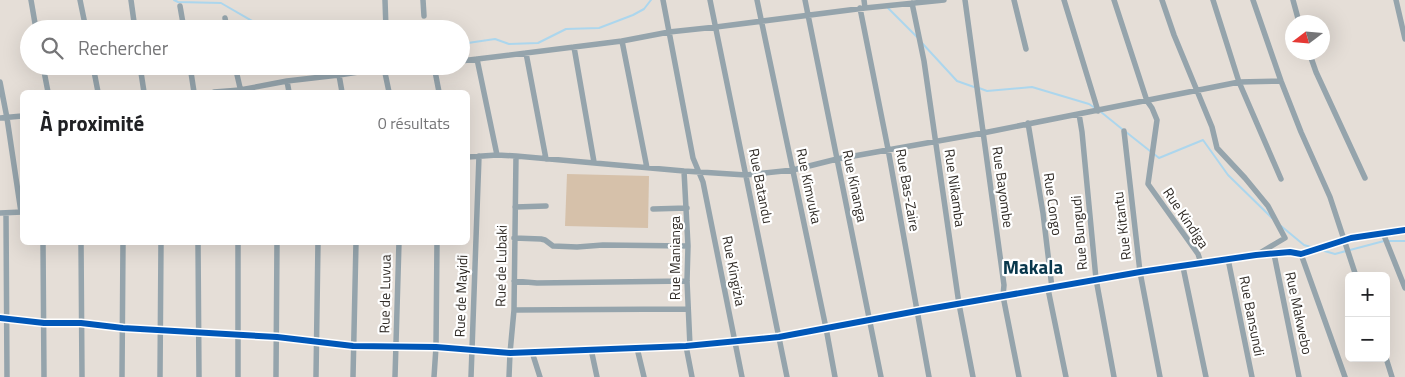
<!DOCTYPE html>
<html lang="fr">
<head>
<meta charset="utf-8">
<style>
  body { margin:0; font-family:"Titillium Web",sans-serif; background:#f2f2f2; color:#202124 }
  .controls { position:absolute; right:15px; bottom:15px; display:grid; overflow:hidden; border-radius:8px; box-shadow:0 5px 20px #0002 }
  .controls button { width:45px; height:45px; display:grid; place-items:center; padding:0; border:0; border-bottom:1px solid #e0e0e0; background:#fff; color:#202124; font:25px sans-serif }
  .compass { position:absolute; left:1285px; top:15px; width:45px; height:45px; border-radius:50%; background:#fff; box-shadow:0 5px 20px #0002; rotate:254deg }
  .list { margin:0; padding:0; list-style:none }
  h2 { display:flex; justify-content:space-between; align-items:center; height:65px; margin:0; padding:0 20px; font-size:21px }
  h2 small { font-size:16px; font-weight:400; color:#757577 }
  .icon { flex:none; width:28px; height:28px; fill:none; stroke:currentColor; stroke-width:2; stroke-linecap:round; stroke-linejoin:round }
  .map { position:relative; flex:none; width:1405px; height:377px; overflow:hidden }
  .search { position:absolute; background:#fff; box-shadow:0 5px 20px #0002; left:20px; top:20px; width:450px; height:55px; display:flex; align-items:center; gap:12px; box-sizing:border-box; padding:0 18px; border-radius:28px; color:#757577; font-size:19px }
  .panel { position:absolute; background:#fff; box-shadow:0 5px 20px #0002; left:20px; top:90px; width:450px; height:155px; border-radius:8px }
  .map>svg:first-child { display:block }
</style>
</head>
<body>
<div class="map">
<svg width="1405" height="377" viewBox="0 0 1405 377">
  <rect width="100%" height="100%" fill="#e5ded7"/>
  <path fill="#d6c1aa" d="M 567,174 L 649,176 L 648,228 L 565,226 Z"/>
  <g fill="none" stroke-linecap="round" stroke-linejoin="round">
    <path stroke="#acd6ed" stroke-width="2" d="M 174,0 L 178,2 L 221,3 L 266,29
      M 887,7 L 917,37
      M 922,43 L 957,81 L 974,87
      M 461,44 L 495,39 L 509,44 L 538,43 L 566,29 L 599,28 L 633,15 L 644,9 L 651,0
      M 979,88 L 987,91 L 1032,87 L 1089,104 L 1095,108
      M 1101,112 L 1122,129
      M 1126,132 L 1150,151
      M 1154,154 L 1159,158 L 1203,140 L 1228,175 L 1272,218
      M 1281,226 L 1304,245 L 1314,248
      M 1389,241 L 1405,241
      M 1321,250 L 1335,254 L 1346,251
      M 1350,250 L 1384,241"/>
    <path stroke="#95a4ac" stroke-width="5.5" d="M 31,0 L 36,29
      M 80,0 L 86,29
      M 131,0 L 135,29
      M 385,0 L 386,29
      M 423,0 L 424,16
      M 663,0 L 693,158 L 703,182 L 742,377
      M 710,0 L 787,377
      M 757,0 L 826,328 L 835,377
      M 805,0 L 881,377
      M 864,0 L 865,8
      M 965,0 L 1004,285 L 1003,296 L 1019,377
      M 1014,0 L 1026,49
      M 1064,0 L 1098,111
      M 1114,0 L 1147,101 L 1152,108 L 1157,120 L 1148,184 L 1198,254 L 1201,263
      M 1162,0 L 1174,35 L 1212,127 L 1217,148 L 1245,178 L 1268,206 L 1285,238 L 1258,254
      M 1213,0 L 1239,82 L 1281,179
      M 1253,0 L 1281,81 L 1301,132 L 1330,197 L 1356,276
      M 1293,0 L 1299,22
      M 1396,0 L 1405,39
      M 912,3 L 924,61 L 959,304 L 973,377
      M 180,6 L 184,29
      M 860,8 L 888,149 L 929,377
      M 225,18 L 227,29
      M 622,41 L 647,168
      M 574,47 L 594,162
      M 1309,52 L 1316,72 L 1365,178
      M 526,53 L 546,159
      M 477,59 L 497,155
      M 461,61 L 622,41 L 669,32 L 716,27 L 865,8 L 944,0
      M 43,66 L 48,92
      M 93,66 L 98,92
      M 140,66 L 144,92
      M 190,66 L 194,92
      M 235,66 L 241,92
      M 434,66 L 439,92
      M 384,68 L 389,92
      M 339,75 L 342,92
      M 287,81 L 289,92
      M 0,82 L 7,118 L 21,212
      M 214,92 L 240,90 L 287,81 L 339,75 L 384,68 L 410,66
      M 1079,114 L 1082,132 L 1096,279 L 1114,377
      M 0,118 L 22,116
      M 1028,123 L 1043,213 L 1052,288
      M 1124,131 L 1140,272 L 1160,377
      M 468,157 L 497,155 L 516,156 L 684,171 L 746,175 L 793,170 L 837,159 L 983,133 L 1239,82 L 1281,81
      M 684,171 L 688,246 L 687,281 L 690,346
      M 515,207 L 546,206
      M 653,209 L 687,208
      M 0,213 L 22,212
      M 6,213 L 7,377
      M 1383,233 L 1405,288
      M 514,238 L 541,239 L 545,240 L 553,246 L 577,247 L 603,245 L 688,246
      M 43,242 L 44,377
      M 81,242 L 82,377
      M 198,242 L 199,377
      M 238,242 L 238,377
      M 1274,254 L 1299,377
      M 1301,254 L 1345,377
      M 1228,259 L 1252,377
      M 1183,267 L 1206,377
      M 514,281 L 537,283 L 687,281
      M 1048,289 L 1066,377
      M 514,310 L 687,309
      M 0,318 L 44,323 L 81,323 L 123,328 L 277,337 L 353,346 L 436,347 L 510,353 L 686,346 L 779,337 L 917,311 L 1140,272 L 1256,255 L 1290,252 L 1301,254 L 1351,238 L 1405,230
      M 686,346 L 692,377
      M 637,348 L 644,377
      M 591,349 L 597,377
      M 532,352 L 540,377
      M 1386,358 L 1392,377
      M 122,377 L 123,242
      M 160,377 L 161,242
      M 276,377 L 277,242
      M 316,377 L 318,242
      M 353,377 L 356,242
      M 395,377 L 399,242
      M 434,377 L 436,347 L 437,242
      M 471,377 L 479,156
      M 509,377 L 510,353 L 514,310 L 516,156"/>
    <defs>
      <path id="cycleway" d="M 0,318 L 44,323 L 81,323 L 123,328 L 277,337 L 353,346 L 436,347 L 510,353 L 686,346 L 779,337 L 917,311 L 1140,272 L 1256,255 L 1290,252 L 1301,254 L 1351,238 L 1405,230"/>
    </defs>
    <use href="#cycleway" stroke="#fff" stroke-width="9"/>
    <use href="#cycleway" stroke="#0057b8" stroke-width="6"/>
  </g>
  <g text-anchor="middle" stroke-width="4.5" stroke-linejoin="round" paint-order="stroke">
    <g font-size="14" fill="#302b26" stroke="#fff">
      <text transform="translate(761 186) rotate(79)" y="5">Rue Batandu</text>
      <text transform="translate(809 186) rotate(78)" y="5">Rue Kimvuka</text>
      <text transform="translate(855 186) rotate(78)" y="5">Rue Kinanga</text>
      <text transform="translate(1003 187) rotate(82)" y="5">Rue Bayombe</text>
      <text transform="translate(955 188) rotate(82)" y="5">Rue Nikamba</text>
      <text transform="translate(908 190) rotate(80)" y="5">Rue Bas-Zaire</text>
      <text transform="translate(1053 204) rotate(82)" y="5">Rue Congo</text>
      <text transform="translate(1186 218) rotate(56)" y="5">Rue Kindiga</text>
      <text transform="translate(1122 226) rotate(-97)" y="5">Rue Kitantu</text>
      <text transform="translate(1079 233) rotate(-95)" y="5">Rue Bungudi</text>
      <text transform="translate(675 258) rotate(-90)" y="5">Rue Manianga</text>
      <text transform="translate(501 266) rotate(-89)" y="5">Rue de Lubaki</text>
      <text transform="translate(734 271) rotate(79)" y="5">Rue Kingizia</text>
      <text transform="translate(385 294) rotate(-89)" y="5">Rue de Luvua</text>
      <text transform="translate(461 296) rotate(-88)" y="5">Rue de Mayidi</text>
      <text transform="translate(1299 313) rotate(78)" y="5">Rue Makwebo</text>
      <text transform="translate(1252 316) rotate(79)" y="5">Rue Bansundi</text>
    </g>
    <g font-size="19" font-weight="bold" fill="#08374c" stroke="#fff">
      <text x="1033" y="274">Makala</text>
    </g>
  </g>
</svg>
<div class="controls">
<button>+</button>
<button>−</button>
</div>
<svg class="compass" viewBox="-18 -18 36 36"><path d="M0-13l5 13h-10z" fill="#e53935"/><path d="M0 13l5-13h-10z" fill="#757577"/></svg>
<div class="search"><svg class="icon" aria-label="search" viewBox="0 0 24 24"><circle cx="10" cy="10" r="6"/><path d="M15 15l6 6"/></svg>Rechercher</div>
<section class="panel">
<h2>À proximité<small>0 résultats</small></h2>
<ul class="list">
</ul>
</section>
</div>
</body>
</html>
